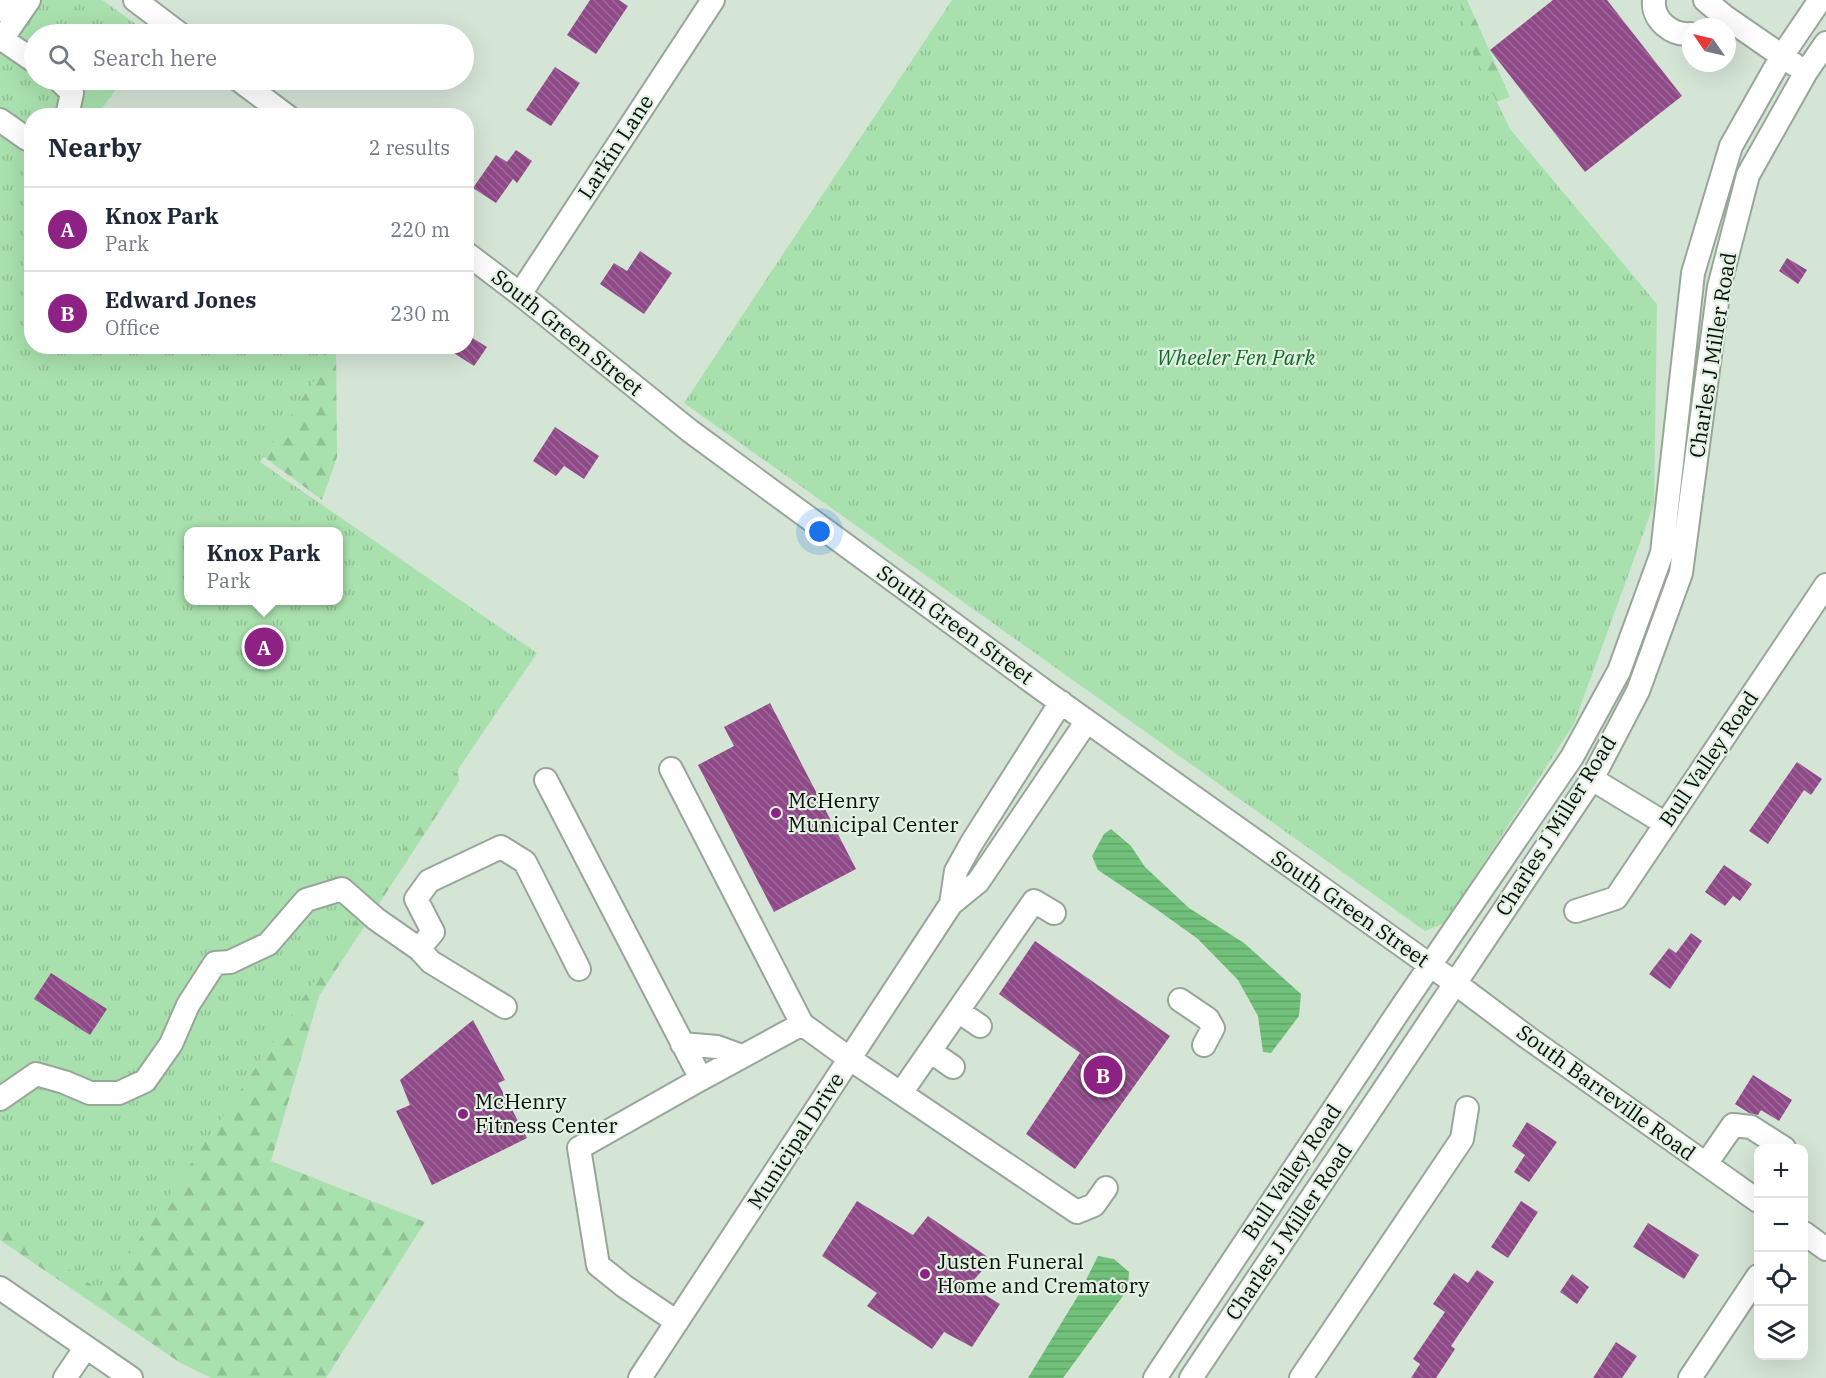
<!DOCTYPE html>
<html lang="en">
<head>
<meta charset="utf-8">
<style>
  body { margin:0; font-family:"IBM Plex Serif",serif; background:#f2f2f3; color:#1f2937 }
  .controls { position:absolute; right:18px; bottom:18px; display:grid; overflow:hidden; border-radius:12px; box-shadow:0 6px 24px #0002 }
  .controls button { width:54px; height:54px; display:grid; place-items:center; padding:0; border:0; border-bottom:2px solid #e0e1e3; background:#fff; color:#1f2937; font:30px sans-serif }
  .compass { position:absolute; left:1682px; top:18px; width:54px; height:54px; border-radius:50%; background:#fff; box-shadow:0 6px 24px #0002; rotate:304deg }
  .you { position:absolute; left:820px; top:532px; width:21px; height:21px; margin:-15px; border:4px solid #fff; border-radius:50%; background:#1a73e8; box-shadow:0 0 0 9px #1a73e833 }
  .badge { display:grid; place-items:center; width:39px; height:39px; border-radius:50%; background:#8d2184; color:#fff; font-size:20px; font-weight:700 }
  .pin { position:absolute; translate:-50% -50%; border:3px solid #fff; box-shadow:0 2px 6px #0006 }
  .popup { position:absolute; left:184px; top:527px; width:159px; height:78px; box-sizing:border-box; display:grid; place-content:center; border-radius:12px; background:#fff; filter:drop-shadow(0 2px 4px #0005); font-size:20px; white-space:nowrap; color:#747a83 }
  .popup b { font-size:22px; color:#1f2937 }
  .popup::after { content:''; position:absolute; left:50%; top:100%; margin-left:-12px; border:12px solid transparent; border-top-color:#fff }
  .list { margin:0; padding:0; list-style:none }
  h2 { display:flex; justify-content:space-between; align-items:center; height:78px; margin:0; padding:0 24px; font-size:26px }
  h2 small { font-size:20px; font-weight:400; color:#747a83 }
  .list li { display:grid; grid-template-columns:39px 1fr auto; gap:18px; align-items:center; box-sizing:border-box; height:84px; padding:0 24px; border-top:2px solid #e0e1e3 }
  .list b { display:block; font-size:22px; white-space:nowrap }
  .list p { margin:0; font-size:20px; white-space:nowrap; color:#747a83 }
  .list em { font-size:20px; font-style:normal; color:#747a83 }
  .icon { flex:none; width:33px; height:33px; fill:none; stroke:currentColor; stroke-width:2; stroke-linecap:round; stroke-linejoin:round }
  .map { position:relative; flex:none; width:1826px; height:1378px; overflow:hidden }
  .search { position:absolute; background:#fff; box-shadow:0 6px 24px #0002; left:24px; top:24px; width:450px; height:66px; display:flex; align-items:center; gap:15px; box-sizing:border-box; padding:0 21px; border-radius:33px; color:#747a83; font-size:22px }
  .panel { position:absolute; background:#fff; box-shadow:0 6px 24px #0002; left:24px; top:108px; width:450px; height:246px; border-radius:24px }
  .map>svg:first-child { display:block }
</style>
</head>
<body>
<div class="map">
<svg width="1826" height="1378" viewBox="0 0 1826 1378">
  <defs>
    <pattern id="forest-firs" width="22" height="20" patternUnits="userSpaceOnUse" patternTransform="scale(1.5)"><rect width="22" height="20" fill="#a9e1ae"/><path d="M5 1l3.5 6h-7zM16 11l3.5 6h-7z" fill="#90c094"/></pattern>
    <pattern id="park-tufts" width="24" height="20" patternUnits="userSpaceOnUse" patternTransform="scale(1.5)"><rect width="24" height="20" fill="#a9e1ae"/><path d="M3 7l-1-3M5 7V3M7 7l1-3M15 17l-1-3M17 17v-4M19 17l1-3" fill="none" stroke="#90c094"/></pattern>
    <pattern id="water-rules" width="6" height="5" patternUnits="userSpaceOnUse" patternTransform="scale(1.5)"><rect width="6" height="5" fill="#71c17b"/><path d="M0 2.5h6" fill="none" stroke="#60a569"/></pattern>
    <pattern id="building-back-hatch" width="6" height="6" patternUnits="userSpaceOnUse" patternTransform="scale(1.5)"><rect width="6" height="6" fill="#904988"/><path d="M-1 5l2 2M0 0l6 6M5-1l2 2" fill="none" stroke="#9b6a96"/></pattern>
  </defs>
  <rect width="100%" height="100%" fill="#d4e4d5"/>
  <path fill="url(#forest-firs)" d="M 1411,0 L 1467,0 L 1510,97 L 1462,114 Z
    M 32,346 L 336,347 L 337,457 L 322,500 L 237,437 L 45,438 Z
    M 455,729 L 459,781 L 319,996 L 271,1161 L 425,1222 L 326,1378 L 211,1378 L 179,1362 L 0,1240 L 0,1033 Z"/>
  <path fill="url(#park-tufts)" fill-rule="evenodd" d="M 0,0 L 102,0 L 150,34 L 34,34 L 34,80 L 123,80 L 97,115 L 32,116 L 32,346 L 311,347 L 329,358 L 260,462 L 537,653 L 103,1293 L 0,1221 ZM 189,532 L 339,532 L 339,600 L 189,600 Z
    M 952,0 L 1460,0 L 1468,43 L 1510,129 L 1657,304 L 1654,504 L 1574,724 L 1445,923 L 1425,931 L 684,403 Z"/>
  <path fill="url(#water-rules)" d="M 1111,829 L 1131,846 L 1145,867 L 1189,908 L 1244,943 L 1301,994 L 1299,1016 L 1271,1053 L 1263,1052 L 1258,1016 L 1238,980 L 1198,939 L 1159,911 L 1098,870 L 1092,856 L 1104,834 Z
    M 1098,1256 L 1114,1259 L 1129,1272 L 1128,1289 L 1063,1378 L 1028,1378 L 1079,1294 Z"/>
  <path fill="url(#building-back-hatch)" d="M 590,0 L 619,0 L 628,6 L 596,54 L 567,35 Z
    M 1553,0 L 1607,0 L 1682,96 L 1585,172 L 1490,50 Z
    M 555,67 L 580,83 L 551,126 L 526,110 Z
    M 516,150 L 532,161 L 517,183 L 513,179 L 496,203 L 473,188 L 496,155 L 507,162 Z
    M 640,251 L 672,273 L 644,314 L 600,284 L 614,263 L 627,271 Z
    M 1787,258 L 1807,270 L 1798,284 L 1779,271 Z
    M 466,334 L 487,347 L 474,366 L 443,346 L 466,346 Z
    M 555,427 L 599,456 L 584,479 L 564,466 L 556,476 L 533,461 Z
    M 770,703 L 856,869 L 774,912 L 698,765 L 734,746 L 724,727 Z
    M 1797,762 L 1822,779 L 1811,795 L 1804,790 L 1768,844 L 1749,831 Z
    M 1724,865 L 1752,884 L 1740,901 L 1733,896 L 1725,906 L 1705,892 Z
    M 1691,933 L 1702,941 L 1670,989 L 1649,974 L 1669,948 L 1676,953 Z
    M 1035,941 L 1170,1036 L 1075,1169 L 1026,1134 L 1080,1053 L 999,994 Z
    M 51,973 L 107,1009 L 90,1035 L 34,999 Z
    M 473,1020 L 505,1080 L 498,1083 L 527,1138 L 432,1185 L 396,1111 L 410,1105 L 400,1080 Z
    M 1753,1075 L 1792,1100 L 1779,1121 L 1761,1110 L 1758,1115 L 1749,1113 L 1735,1104 Z
    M 1527,1122 L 1557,1142 L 1529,1182 L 1514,1172 L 1525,1155 L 1512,1146 Z
    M 857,1201 L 913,1235 L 928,1216 L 992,1260 L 969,1285 L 1000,1304 L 972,1347 L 944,1332 L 932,1349 L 867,1306 L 877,1293 L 822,1256 Z
    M 1521,1201 L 1538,1212 L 1508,1258 L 1491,1247 Z
    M 1648,1223 L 1699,1255 L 1684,1279 L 1633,1247 Z
    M 1477,1270 L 1494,1282 L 1451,1346 L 1455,1349 L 1436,1378 L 1411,1378 L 1420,1364 L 1413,1359 L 1445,1312 L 1433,1304 L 1454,1273 L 1468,1283 Z
    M 1572,1274 L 1589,1287 L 1577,1304 L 1560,1292 Z
    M 1616,1342 L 1637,1356 L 1622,1378 L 1593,1378 Z"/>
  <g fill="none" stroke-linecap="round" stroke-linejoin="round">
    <defs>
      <path id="minor" d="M 29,0 L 2,39 L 34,61
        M 135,0 L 180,34
        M 1654,0 C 1652,20 1672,36 1691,34
        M 1705,0 L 1724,16 L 1795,65
        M 0,10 L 7,0
        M 59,80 L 72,93 L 67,116
        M 239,80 L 287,116
        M 0,120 L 27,139 L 32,139
        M 466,253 L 520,294 L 690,431 L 1046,692 L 1455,983 L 1527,1037 L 1758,1201
        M 520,294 L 713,0
        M 671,769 L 802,1024
        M 1592,779 L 1666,824
        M 546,780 L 701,1079 L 802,1024 L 850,1059 L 1077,1212 L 1094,1205 L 1106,1188
        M 951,904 L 956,871 L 971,844 L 1061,702
        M 1576,911 L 1616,898 L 1826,585
        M 1180,1000 L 1208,1019 L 1213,1028 L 1204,1045
        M 505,1007 L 431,962 L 419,949 L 433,932 L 416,899 L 429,881 L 501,847 L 525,862 L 579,969
        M 958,1011 L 980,1026
        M 682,1044 L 717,1047 L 742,1056
        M 930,1051 L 953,1067
        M 901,1093 L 1034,901 L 1054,913
        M 0,1099 L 36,1074 L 64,1082 L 90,1093 L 119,1093 L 145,1081 L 171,1044 L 188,1005 L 215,963 L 230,962 L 268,944 L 306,900 L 342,889 L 376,919 L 419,949
        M 1706,1164 L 1733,1125 L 1751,1127 L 1784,1148
        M 1804,1233 L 1826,1249
        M 0,1288 L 131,1378
        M 677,1322 L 624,1286 L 598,1265 L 579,1148 L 701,1079
        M 65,1378 L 86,1347
        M 640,1378 L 951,904 L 978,882 L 1087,721
        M 1155,1378 L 1399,1011 L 1572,757 L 1619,671 L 1662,553 L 1693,273 L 1731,146 L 1782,56 L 1820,0
        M 1191,1378 L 1592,779 L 1638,691 L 1681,573 L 1719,287 L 1748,175 L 1806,72 L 1826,43
        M 1301,1378 L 1462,1139 L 1467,1108
        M 1690,1378 L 1758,1276"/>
    </defs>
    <use href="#minor" stroke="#98a699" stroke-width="26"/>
    <use href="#minor" stroke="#fff" stroke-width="22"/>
  </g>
  <g fill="#8d2184" stroke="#e1f1e2" stroke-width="2">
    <circle cx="776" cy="813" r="6"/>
    <circle cx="463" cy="1114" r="6"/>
    <circle cx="925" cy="1274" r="6"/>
  </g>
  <g text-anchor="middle" stroke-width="4.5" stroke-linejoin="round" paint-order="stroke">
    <g font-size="21" fill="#0a0f0a" stroke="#e1f1e2">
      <text transform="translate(616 147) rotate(-57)" y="7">Larkin Lane</text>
      <text transform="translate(567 333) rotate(39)" y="7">South Green Street</text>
      <text transform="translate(1713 355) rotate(-81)" y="7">Charles J Miller Road</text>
      <text transform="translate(955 625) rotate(36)" y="7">South Green Street</text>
      <text transform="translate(1709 759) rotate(-56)" y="7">Bull Valley Road</text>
      <text transform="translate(1556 826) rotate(-58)" y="7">Charles J Miller Road</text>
      <text transform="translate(1350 909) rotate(35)" y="7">South Green Street</text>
      <text transform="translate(1606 1093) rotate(36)" y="7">South Barreville Road</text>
      <text transform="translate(796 1141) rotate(-57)" y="7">Municipal Drive</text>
      <text transform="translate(1292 1172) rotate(-56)" y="7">Bull Valley Road</text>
      <text transform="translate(1289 1232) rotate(-56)" y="7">Charles J Miller Road</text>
    </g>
    <g font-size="21" font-style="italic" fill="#136929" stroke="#e1f1e2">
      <text x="1236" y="365">Wheeler Fen Park</text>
    </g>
    <g font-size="21" fill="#0a0f0a" stroke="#e1f1e2" text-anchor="start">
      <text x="788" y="808">McHenry<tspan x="788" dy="24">Municipal Center</tspan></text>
      <text x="475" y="1109">McHenry<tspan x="475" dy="24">Fitness Center</tspan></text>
      <text x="937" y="1269">Justen Funeral<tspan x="937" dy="24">Home and Crematory</tspan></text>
    </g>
  </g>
</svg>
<div class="controls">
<button>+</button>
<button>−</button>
<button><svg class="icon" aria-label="locate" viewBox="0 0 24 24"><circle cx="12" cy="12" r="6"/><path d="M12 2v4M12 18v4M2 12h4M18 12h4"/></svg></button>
<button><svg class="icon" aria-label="layers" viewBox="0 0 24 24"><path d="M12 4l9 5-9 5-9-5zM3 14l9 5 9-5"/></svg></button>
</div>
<svg class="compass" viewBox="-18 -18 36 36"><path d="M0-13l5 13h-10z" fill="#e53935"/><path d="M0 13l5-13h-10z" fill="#747a83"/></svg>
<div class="you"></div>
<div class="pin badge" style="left:264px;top:647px">A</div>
<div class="popup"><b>Knox Park</b>Park</div>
<div class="pin badge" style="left:1103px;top:1075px">B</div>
<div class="search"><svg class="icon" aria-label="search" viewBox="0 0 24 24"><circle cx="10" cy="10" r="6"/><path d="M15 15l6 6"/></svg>Search here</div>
<section class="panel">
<h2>Nearby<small>2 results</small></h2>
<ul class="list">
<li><span class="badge">A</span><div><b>Knox Park</b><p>Park</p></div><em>220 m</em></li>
<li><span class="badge">B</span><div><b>Edward Jones</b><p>Office</p></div><em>230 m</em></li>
</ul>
</section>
</div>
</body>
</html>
